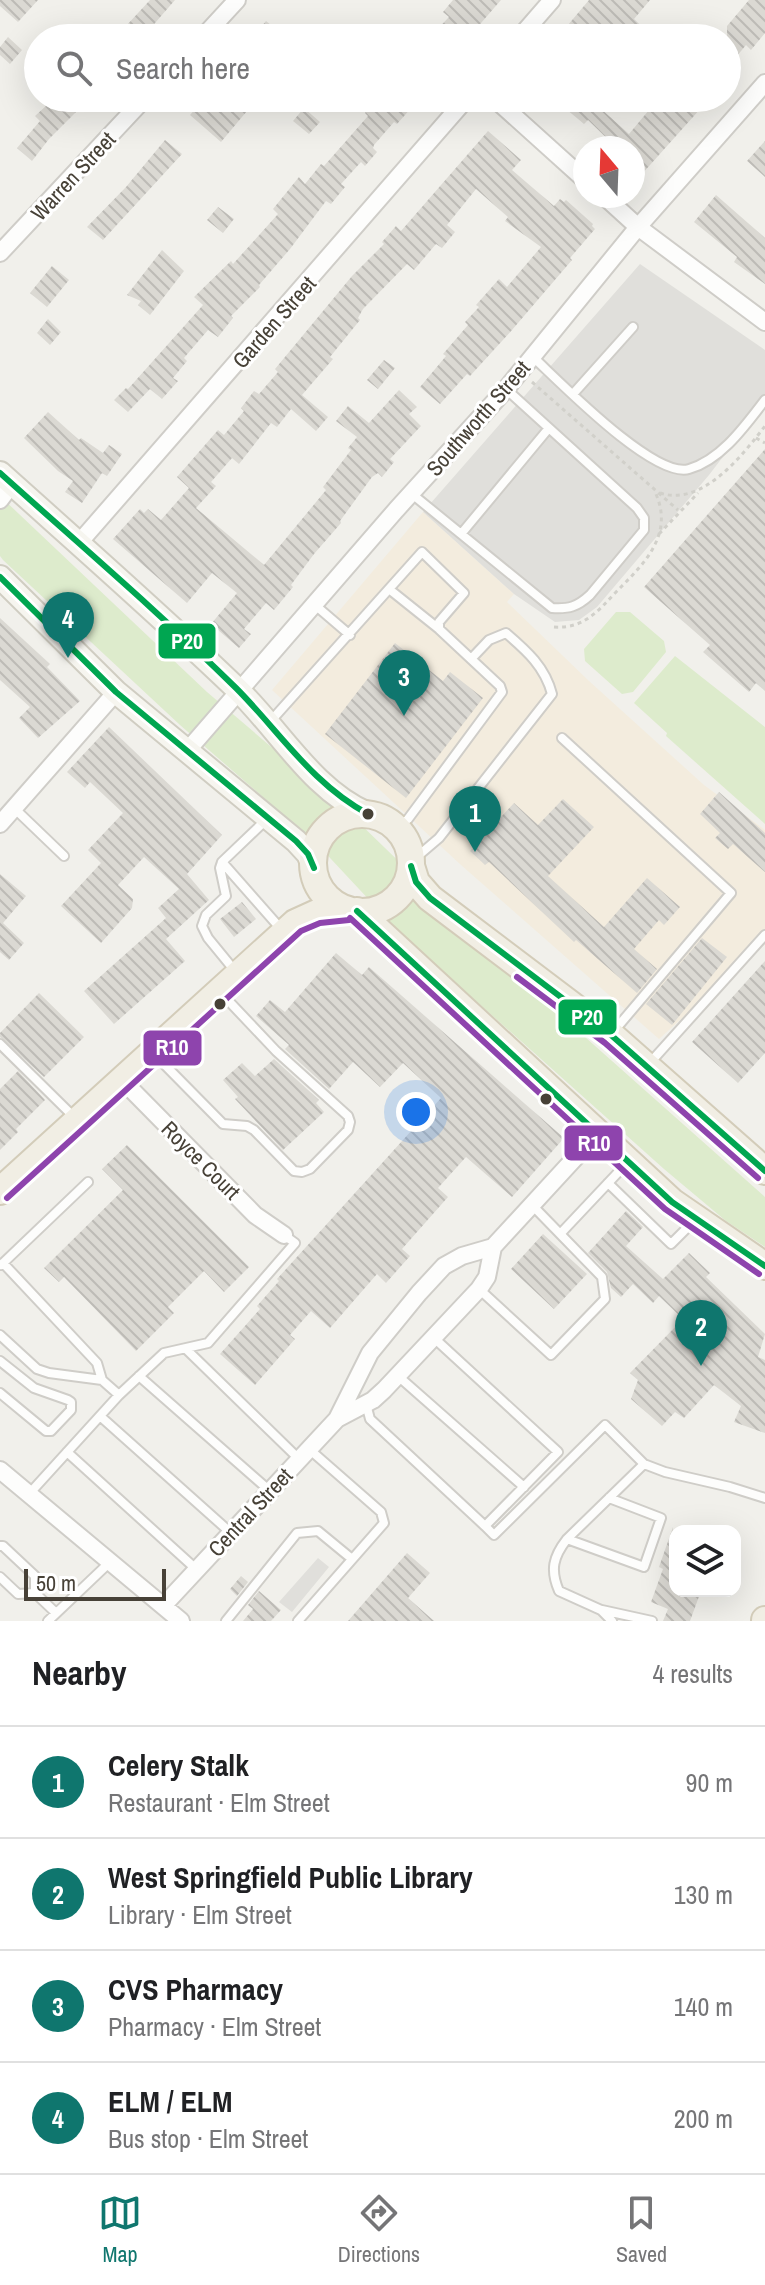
<!DOCTYPE html>
<html lang="en">
<head>
<meta charset="utf-8">
<style>
  body { margin:0; font-family:"Archivo Narrow",sans-serif; background:#f6f6f6; color:#202124 }
  .controls { position:absolute; right:24px; bottom:24px; display:grid; overflow:hidden; border-radius:16px; box-shadow:0 8px 32px #0002 }
  .controls button { width:72px; height:72px; display:grid; place-items:center; padding:0; border:0; border-bottom:2px solid #e0e0e0; background:#fff; color:#202124; font:40px sans-serif }
  .compass { position:absolute; left:573px; top:136px; width:72px; height:72px; border-radius:50%; background:#fff; box-shadow:0 8px 32px #0002; rotate:341deg }
  .scale { position:absolute; left:24px; bottom:20px; width:142px; box-sizing:border-box; padding-left:8px; border:4px solid #474137; border-top:0; font-size:22px; line-height:28px; white-space:nowrap; color:#474137; -webkit-text-stroke:6px #fff; paint-order:stroke }
  .you { position:absolute; left:416px; top:1112px; width:28px; height:28px; margin:-20px; border:6px solid #fff; border-radius:50%; background:#1a73e8; box-shadow:0 0 0 12px #1a73e833 }
  .badge { display:grid; place-items:center; width:52px; height:52px; border-radius:50%; background:#0f766e; color:#fff; font-size:26px; font-weight:700 }
  .pin { position:absolute; translate:-50% -66px; filter:drop-shadow(0 2px 4px #0008) }
  .pin::after { content:''; position:absolute; top:42px; width:28px; height:24px; background:inherit; clip-path:polygon(0 0,100% 0,50% 100%) }
  .list { margin:0; padding:0; list-style:none }
  h2 { display:flex; justify-content:space-between; align-items:center; height:104px; margin:0; padding:0 32px; font-size:34px }
  h2 small { font-size:26px; font-weight:400; color:#757577 }
  .list li { display:grid; grid-template-columns:52px 1fr auto; gap:24px; align-items:center; box-sizing:border-box; height:112px; padding:0 32px; border-top:2px solid #e0e0e0 }
  .list b { display:block; font-size:30px; white-space:nowrap }
  .list p { margin:0; font-size:26px; white-space:nowrap; color:#757577 }
  .list em { font-size:26px; font-style:normal; color:#757577 }
  .icon { flex:none; width:44px; height:44px; fill:none; stroke:currentColor; stroke-width:2; stroke-linecap:round; stroke-linejoin:round }
  .map { position:relative; flex:none; width:765px; height:1621px; overflow:hidden }
  .search { position:absolute; background:#fff; box-shadow:0 8px 32px #0002; left:24px; right:24px; top:24px; height:88px; display:flex; align-items:center; gap:20px; box-sizing:border-box; padding:0 28px; border-radius:44px; color:#757577; font-size:30px }
  .sheet { height:552px; background:#fff }
  nav { display:flex; justify-content:space-around; align-items:center; box-sizing:border-box; height:112px; border-top:2px solid #e0e0e0; background:#fff; font-size:22px; color:#757577 }
  nav a { display:grid; justify-items:center; gap:4px }
  nav .on { color:#0f766e }
  .map>svg:first-child { display:block }
</style>
</head>
<body>
<div class="map">
<svg width="765" height="1621" viewBox="0 0 765 1621">
  <defs>
    <pattern id="building-back-hatch" width="6" height="6" patternUnits="userSpaceOnUse" patternTransform="scale(2)"><rect width="6" height="6" fill="#dbd9d3"/><path d="M-1 5l2 2M0 0l6 6M5-1l2 2" fill="none" stroke="#bdbbb6"/></pattern>
  </defs>
  <rect width="100%" height="100%" fill="#f1f0eb"/>
  <path fill="#f3ecde" d="M 423,512 L 514,594 L 507,602 L 589,681 L 704,785 L 765,830 L 765,944 L 659,1039 L 461,865 L 272,690 Z"/>
  <path fill="#ddebcc" d="M 0,496 L 207,692 L 351,815 L 522,981 L 765,1197 L 765,1247 L 726,1221 L 664,1169 L 401,934 L 317,844 L 180,725 L 3,560 L 0,556 Z
    M 616,612 L 630,612 L 664,641 L 666,652 L 633,692 L 622,694 L 585,661 L 584,649 Z
    M 675,656 L 765,727 L 765,824 L 666,736 L 667,733 L 634,703 Z"/>
  <path fill="#e0dfdb" d="M 640,264 L 765,350 L 765,402 L 709,475 L 597,607 L 579,620 L 555,622 L 514,594 L 423,512 Z
    M 318,1558 L 329,1567 L 292,1612 L 279,1602 Z"/>
  <path fill="url(#building-back-hatch)" d="M 0,0 L 38,0 L 18,22 L 0,6 Z
    M 150,0 L 175,0 L 142,38 L 115,38 Z
    M 453,0 L 501,0 L 468,38 L 429,38 L 449,17 L 443,12 Z
    M 589,0 L 650,0 L 634,19 L 654,38 L 557,38 Z
    M 749,0 L 765,0 L 765,33 L 751,50 L 746,45 L 727,68 L 727,26 Z
    M 266,21 L 287,38 L 252,38 Z
    M 8,37 L 22,50 L 10,64 L 0,55 L 0,47 Z
    M 62,98 L 90,98 L 49,139 L 32,161 L 17,148 L 40,121 L 35,116 L 47,105 L 51,109 Z
    M 205,98 L 232,98 L 247,111 L 221,142 L 190,115 Z
    M 376,98 L 420,98 L 397,124 L 394,122 L 374,145 L 373,148 L 377,152 L 365,166 L 361,162 L 341,184 L 345,187 L 331,204 L 326,201 L 290,249 L 259,285 L 260,287 L 231,316 L 233,318 L 218,337 L 208,330 L 184,358 L 187,361 L 173,378 L 178,381 L 162,399 L 150,389 L 128,412 L 114,400 L 126,388 L 128,389 L 203,305 L 194,297 L 231,261 L 233,264 L 278,214 L 273,209 L 299,177 L 305,184 L 321,164 L 324,166 L 368,116 L 365,113 Z
    M 553,98 L 589,98 L 629,134 L 659,98 L 710,98 L 633,184 L 633,148 L 617,148 L 588,120 L 584,124 Z
    M 304,108 L 320,122 L 309,134 L 293,121 Z
    M 488,131 L 521,160 L 512,170 L 554,206 L 560,199 L 564,202 L 566,200 L 593,224 L 592,226 L 595,229 L 570,258 L 572,260 L 512,330 L 470,376 L 467,374 L 440,404 L 420,387 L 446,356 L 443,354 L 468,325 L 465,322 L 479,307 L 476,305 L 499,279 L 507,287 L 541,247 L 505,221 L 508,217 L 476,189 L 447,225 L 455,232 L 442,248 L 436,244 L 414,270 L 407,264 L 363,309 L 358,318 L 360,320 L 330,357 L 333,359 L 302,395 L 328,417 L 316,431 L 291,409 L 277,427 L 271,423 L 239,464 L 232,458 L 211,482 L 216,486 L 196,508 L 264,565 L 326,490 L 323,487 L 351,450 L 348,448 L 357,437 L 336,421 L 348,406 L 369,423 L 399,390 L 417,407 L 409,414 L 421,426 L 390,459 L 394,462 L 382,477 L 378,473 L 372,477 L 340,521 L 341,523 L 314,554 L 291,585 L 293,587 L 274,610 L 266,603 L 244,629 L 251,634 L 239,648 L 211,624 L 237,593 L 212,573 L 187,603 L 113,539 L 140,509 L 144,513 L 148,509 L 161,520 L 189,488 L 177,477 L 218,430 L 224,435 L 244,411 L 241,408 L 254,391 L 259,394 L 278,372 L 275,369 L 352,276 L 384,244 L 382,242 L 396,226 L 401,231 Z
    M 165,140 L 182,154 L 103,240 L 87,227 L 126,187 Z
    M 765,141 L 765,177 L 747,161 Z
    M 716,195 L 765,238 L 765,284 L 734,262 L 737,257 L 694,222 Z
    M 218,207 L 234,219 L 223,233 L 207,220 Z
    M 162,250 L 184,271 L 150,315 L 138,305 L 141,301 L 127,295 Z
    M 52,266 L 69,280 L 47,307 L 30,293 Z
    M 48,319 L 61,332 L 50,345 L 37,333 Z
    M 384,360 L 395,368 L 378,389 L 367,380 Z
    M 48,412 L 79,440 L 81,438 L 103,453 L 109,445 L 122,454 L 107,476 L 102,473 L 82,503 L 65,492 L 73,481 L 58,471 L 24,438 Z
    M 765,449 L 765,691 L 756,683 L 749,692 L 703,652 L 710,645 L 644,587 Z
    M 0,618 L 50,664 L 47,667 L 80,701 L 38,738 L 19,718 L 30,707 L 0,680 Z
    M 395,643 L 443,681 L 450,672 L 483,698 L 406,798 L 325,734 Z
    M 109,727 L 222,835 L 187,874 L 209,900 L 166,939 L 185,961 L 114,1024 L 84,991 L 166,918 L 158,908 L 179,889 L 144,857 L 118,885 L 133,899 L 132,908 L 101,943 L 61,906 L 101,863 L 88,850 L 123,813 L 90,782 L 85,788 L 67,772 Z
    M 719,792 L 765,833 L 765,872 L 733,844 L 728,849 L 715,838 L 720,833 L 700,814 Z
    M 563,799 L 594,827 L 548,876 L 604,927 L 647,878 L 680,907 L 664,925 L 659,920 L 634,949 L 657,969 L 637,993 L 576,940 L 574,942 L 489,862 L 485,865 L 470,851 L 514,803 L 538,825 Z
    M 0,874 L 26,896 L 3,923 L 24,943 L 9,960 L 0,952 Z
    M 242,902 L 256,919 L 234,937 L 220,919 Z
    M 702,938 L 727,957 L 672,1025 L 646,1004 Z
    M 336,953 L 362,975 L 369,967 L 564,1138 L 512,1197 L 466,1157 L 438,1188 L 448,1197 L 402,1249 L 410,1256 L 386,1283 L 377,1274 L 330,1328 L 311,1311 L 290,1335 L 295,1339 L 255,1385 L 220,1354 L 260,1309 L 257,1306 L 279,1281 L 277,1279 L 441,1098 L 403,1063 L 380,1087 L 353,1062 L 329,1089 L 285,1049 L 289,1045 L 256,1016 L 270,1000 L 285,1012 Z
    M 765,961 L 765,1053 L 738,1083 L 692,1042 Z
    M 39,993 L 84,1037 L 44,1077 L 0,1037 L 0,1033 Z
    M 274,1059 L 319,1100 L 316,1103 L 324,1112 L 283,1150 L 235,1099 L 238,1097 L 223,1080 L 242,1063 L 255,1076 Z
    M 18,1071 L 45,1100 L 16,1129 L 18,1132 L 0,1150 L 0,1089 Z
    M 127,1145 L 249,1267 L 224,1292 L 204,1271 L 168,1307 L 174,1313 L 136,1351 L 64,1277 L 59,1282 L 44,1268 L 123,1190 L 102,1169 Z
    M 626,1211 L 643,1227 L 626,1246 L 663,1279 L 689,1253 L 710,1273 L 706,1277 L 765,1334 L 758,1357 L 765,1360 L 765,1433 L 734,1422 L 741,1406 L 714,1385 L 684,1418 L 675,1412 L 662,1426 L 631,1399 L 638,1380 L 630,1373 L 683,1319 L 659,1296 L 653,1303 L 633,1284 L 621,1297 L 611,1288 L 607,1272 L 588,1253 Z
    M 543,1234 L 587,1274 L 554,1309 L 511,1269 Z
    M 673,1527 L 675,1591 L 701,1591 L 690,1621 L 663,1621 L 668,1609 L 651,1602 L 663,1569 L 659,1567 Z
    M 407,1553 L 430,1573 L 408,1598 L 434,1621 L 348,1621 Z
    M 241,1576 L 248,1582 L 237,1596 L 230,1589 Z
    M 259,1591 L 281,1610 L 271,1621 L 243,1621 L 253,1609 L 248,1605 Z"/>
  <g fill="none" stroke-linecap="round" stroke-linejoin="round">
    <defs>
      <path id="lane" d="M 533,357 C 560,382 654,479 689,469 C 721,460 745,426 765,400
        M 573,394 L 633,327
        M 412,494 L 552,608 C 569,609 577,607 590,595 L 644,530 L 644,518 L 637,508 L 506,389
        M 461,534 L 549,428
        M 389,589 L 439,629
        M 315,605 L 350,635
        M 269,723 L 422,552 L 464,593 L 439,622 L 439,629 L 500,686 L 502,692 L 408,819 L 397,828
        M 562,738 L 731,893 L 614,1031
        M 14,808 L 64,856
        M 412,861 L 439,838 L 552,694 C 545,667 527,651 506,633 L 489,640 L 471,659
        M 222,862 L 281,929
        M 235,971 L 208,938 L 202,926 L 206,915 L 226,896 L 220,868 L 222,862 L 268,818
        M 0,1044 L 74,1117
        M 155,1055 L 223,1124 L 247,1126 L 254,1130 L 294,1171 L 302,1172 L 310,1169 L 348,1130 L 350,1122 L 348,1116 L 276,1051 L 223,995
        M 648,1065 L 765,935
        M 608,1183 L 671,1244 L 693,1222
        M 561,1233 L 626,1164
        M 3,1263 L 97,1363 L 102,1380
        M 1,1265 L 88,1182
        M 479,1289 L 551,1355 L 605,1299 L 602,1277 L 532,1205
        M 0,1335 L 37,1369 L 49,1373 L 102,1380 L 119,1395 L 29,1494
        M 186,1349 L 299,1459
        M 0,1361 L 34,1388 L 68,1400 L 71,1402 L 71,1410 L 51,1431 L 46,1431 L 0,1393
        M 139,1376 L 270,1491
        M 398,1376 L 524,1487
        M 119,1395 L 164,1353 L 208,1343 L 295,1243 L 284,1235
        M 366,1404 L 370,1419 L 485,1526 L 558,1452 L 434,1338
        M 100,1416 L 231,1533
        M 67,1452 L 196,1569
        M 485,1526 L 494,1535 L 605,1425 L 644,1464 L 665,1472 L 730,1487 L 765,1498
        M 567,1539 L 644,1567 L 661,1518 L 609,1498
        M 0,1546 L 3,1546 L 35,1576 L 35,1593 L 56,1613
        M 0,1577 L 18,1594 L 35,1593
        M 602,1610 L 652,1621
        M 48,1621 L 110,1562
        M 226,1621 L 297,1533 L 318,1531 L 352,1559
        M 298,1621 L 384,1523 L 381,1512 L 309,1449
        M 612,1621 L 601,1610 L 559,1591 C 550,1570 553,1557 567,1539 L 644,1464"/>
      <path id="street" d="M 202,38 L 237,0
        M 519,38 L 552,0
        M 494,98 L 585,180
        M 604,196 L 638,227 L 765,322
        M 0,253 L 145,98
        M 0,500 L 12,484
        M 78,544 L 467,98
        M 187,751 L 396,510 L 506,389 L 638,227 L 765,83
        M 0,824 L 116,692
        M 122,1080 L 255,1215 L 284,1235
        M 337,1419 L 373,1400 L 384,1390 L 479,1289 L 487,1277 L 493,1247
        M 0,1470 L 181,1621
        M 163,1606 L 337,1419 L 370,1353 L 419,1293 L 444,1266 L 462,1256 L 493,1247 L 598,1133"/>
      <path id="secondary" d="M 0,473 C 79,544 159,614 236,688 C 279,729 312,790 368,814
        M 0,577 L 116,692 L 296,841 L 308,854 L 314,868"/>
      <path id="primary" d="M313 863a49 49 0 1 1 98 0a49 49 0 1 1-98 0Z
        M 411,866 L 416,882 L 430,898 L 611,1035 L 765,1171
        M 357,911 L 672,1202 L 765,1266
        M 0,1191 L 295,923 L 317,913 L 348,910
        M 765,1621 L 765,1620"/>
    </defs>
    <use href="#lane" stroke="#cfcdc8" stroke-width="12"/>
    <use href="#street" stroke="#cfcdc8" stroke-width="20"/>
    <use href="#secondary" stroke="#d0cdc2" stroke-width="26"/>
    <use href="#primary" stroke="#d3ccb9" stroke-width="30"/>
    <path stroke="#d1d0ca" stroke-width="3" stroke-dasharray="4 4" stroke-linecap="butt" d="M 532,382 L 678,510
      M 756,438 L 765,443
      M 660,493 C 702,507 742,456 765,426
      M 659,534 L 698,493
      M 554,627 C 584,629 598,611 617,591 C 644,564 675,534 655,492"/>
    <use href="#lane" stroke="#fdfdfc" stroke-width="8"/>
    <use href="#street" stroke="#fdfdfc" stroke-width="16"/>
    <use href="#secondary" stroke="#f6f5ef" stroke-width="22"/>
    <use href="#primary" stroke="#f1eee4" stroke-width="26"/>
    <defs>
      <path id="bus-1" d="M 0,473 C 79,544 160,613 236,688 C 280,732 312,784 368,814
        M 0,577 L 116,692 L 296,841 L 308,854 L 314,868
        M 411,866 L 416,882 L 430,898 L 611,1035 L 765,1171
        M 357,911 L 672,1202 L 765,1266"/>
      <path id="bus-2" d="M 350,918 L 665,1209 L 759,1274
        M 517,977 L 605,1043 L 758,1178
        M 7,1198 L 301,931 L 320,923 L 349,920"/>
    </defs>
    <use href="#bus-1" stroke="#fff" stroke-width="12"/>
    <use href="#bus-2" stroke="#fff" stroke-width="12"/>
    <use href="#bus-1" stroke="#00a651" stroke-width="6"/>
    <use href="#bus-2" stroke="#8e44ad" stroke-width="6"/>
  </g>
  <g fill="#474137" stroke="#fff" stroke-width="3">
    <circle cx="368" cy="814" r="7"/>
    <circle cx="220" cy="1004" r="7"/>
    <circle cx="546" cy="1099" r="7"/>
  </g>
  <g text-anchor="middle" stroke-width="6" stroke-linejoin="round" paint-order="stroke">
    <g font-size="22" fill="#474137" stroke="#fff">
      <text transform="translate(73 176) rotate(-47)" y="8">Warren Street</text>
      <text transform="translate(274 322) rotate(-49)" y="8">Garden Street</text>
      <text transform="translate(478 418) rotate(-49)" y="8">Southworth Street</text>
      <text transform="translate(201 1160) rotate(45)" y="8">Royce Court</text>
      <text transform="translate(250 1512) rotate(-47)" y="8">Central Street</text>
    </g>
  </g>
  <g stroke="#fff" stroke-width="3">
    <rect x="157" y="622" width="60" height="38" rx="8" fill="#00a651"/>
    <rect x="557" y="998" width="61" height="38" rx="8" fill="#00a651"/>
    <rect x="142" y="1029" width="61" height="38" rx="8" fill="#8e44ad"/>
    <rect x="563" y="1124" width="61" height="38" rx="8" fill="#8e44ad"/>
  </g>
  <g font-size="22" text-anchor="middle" font-weight="bold" fill="#fff">
    <text x="187" y="649">P20</text>
    <text x="587" y="1025">P20</text>
    <text x="172" y="1055">R10</text>
    <text x="594" y="1151">R10</text>
  </g>
</svg>
<div class="controls">
<button><svg class="icon" aria-label="layers" viewBox="0 0 24 24"><path d="M12 4l9 5-9 5-9-5zM3 14l9 5 9-5"/></svg></button>
</div>
<svg class="compass" viewBox="-18 -18 36 36"><path d="M0-13l5 13h-10z" fill="#e53935"/><path d="M0 13l5-13h-10z" fill="#757577"/></svg>
<div class="scale">50 m</div>
<div class="you"></div>
<div class="pin badge" style="left:475px;top:852px">1</div>
<div class="pin badge" style="left:701px;top:1366px">2</div>
<div class="pin badge" style="left:404px;top:716px">3</div>
<div class="pin badge" style="left:68px;top:658px">4</div>
<div class="search"><svg class="icon" aria-label="search" viewBox="0 0 24 24"><circle cx="10" cy="10" r="6"/><path d="M15 15l6 6"/></svg>Search here</div>
</div>
<section class="sheet">
<h2>Nearby<small>4 results</small></h2>
<ul class="list">
<li><span class="badge">1</span><div><b>Celery Stalk</b><p>Restaurant · Elm Street</p></div><em>90 m</em></li>
<li><span class="badge">2</span><div><b>West Springfield Public Library</b><p>Library · Elm Street</p></div><em>130 m</em></li>
<li><span class="badge">3</span><div><b>CVS Pharmacy</b><p>Pharmacy · Elm Street</p></div><em>140 m</em></li>
<li><span class="badge">4</span><div><b>ELM / ELM</b><p>Bus stop · Elm Street</p></div><em>200 m</em></li>
</ul>
</section>
<nav>
<a class="on"><svg class="icon" aria-label="map" viewBox="0 0 24 24"><path d="M3 6l6-2 6 2 6-2v14l-6 2-6-2-6 2zM9 4v14M15 6v14"/></svg>Map</a>
<a><svg class="icon" aria-label="directions" viewBox="0 0 24 24"><path d="M12 3l9 9-9 9-9-9zM9 14v-3h6M13 9l2 2-2 2"/></svg>Directions</a>
<a><svg class="icon" aria-label="saved" viewBox="0 0 24 24"><path d="M7 4h10v16l-5-4-5 4z"/></svg>Saved</a>
</nav>
</body>
</html>
